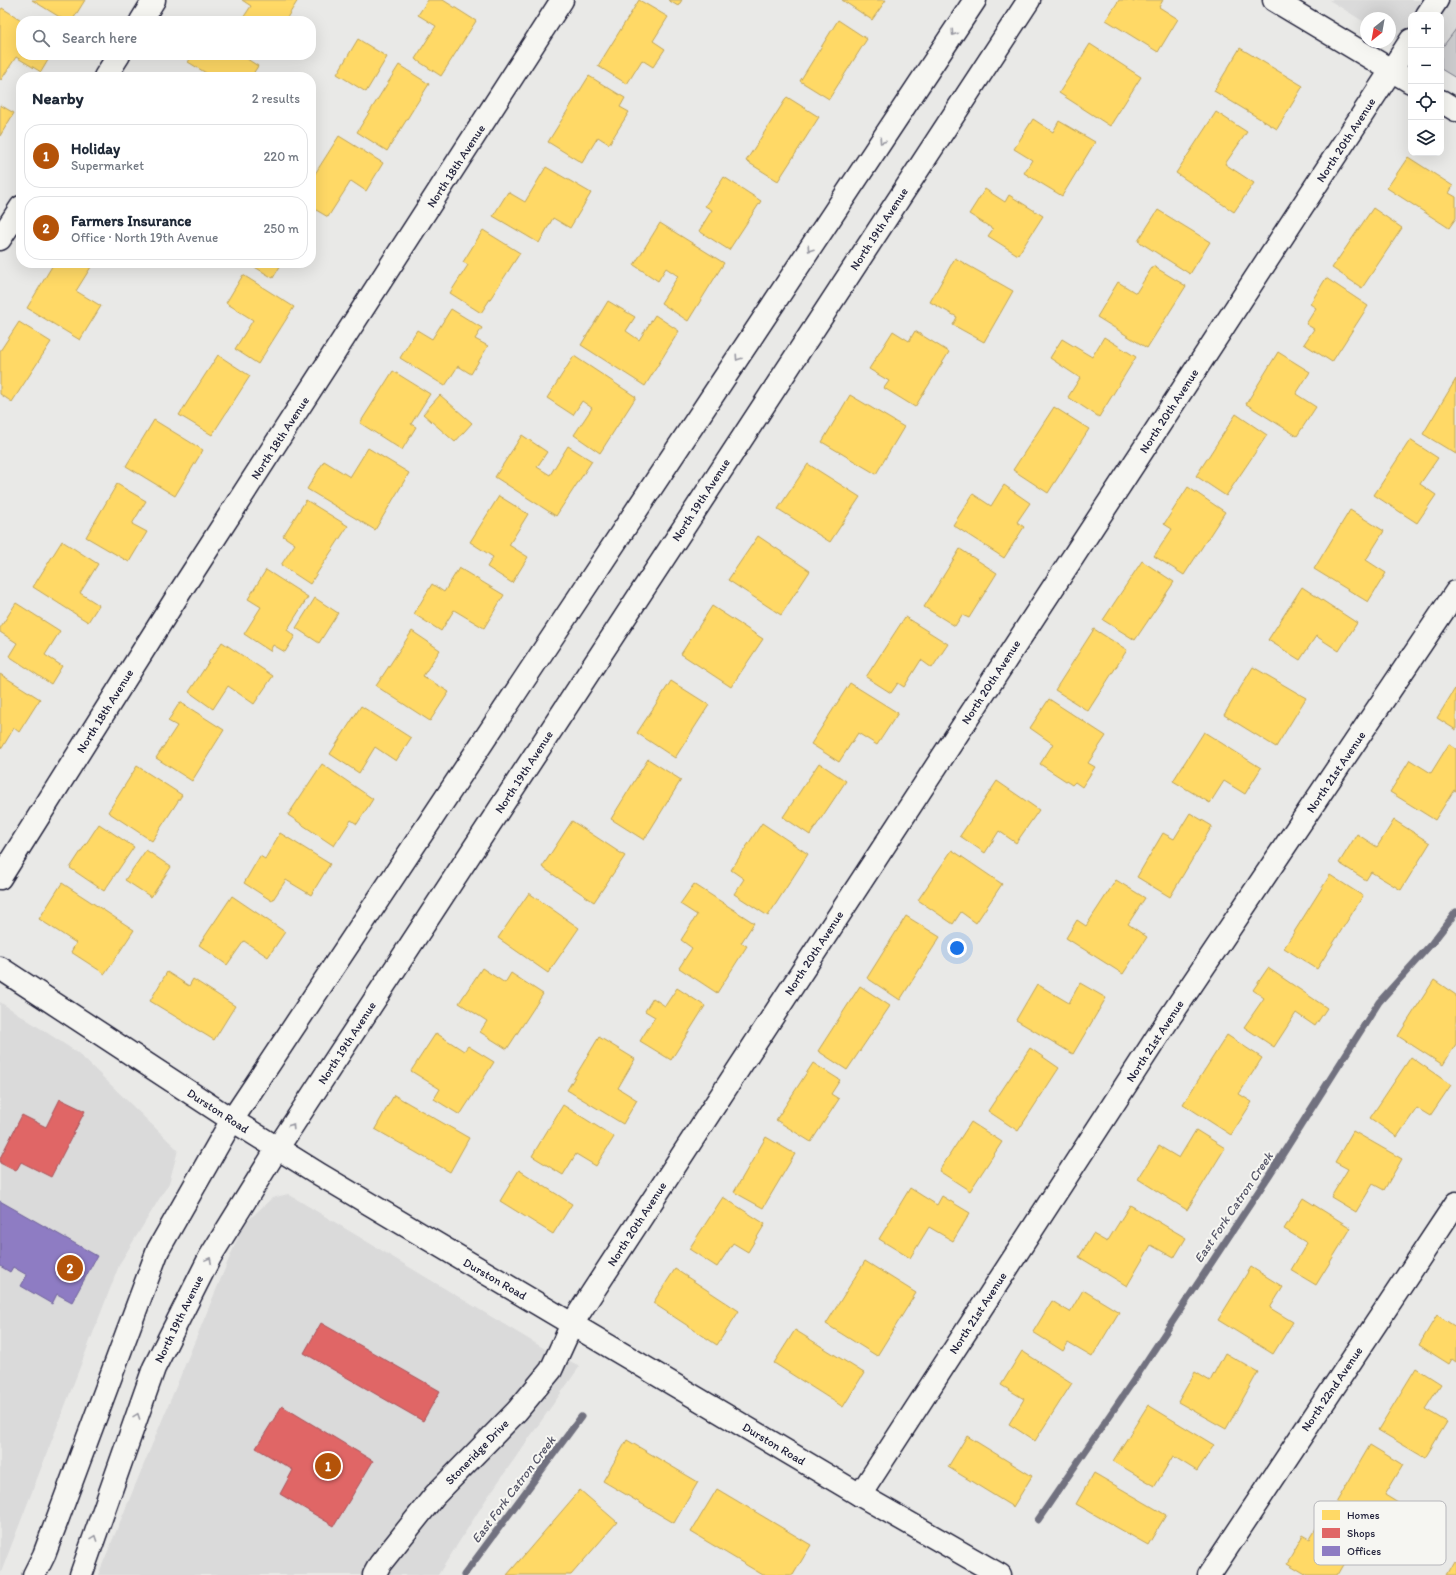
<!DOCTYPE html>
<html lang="en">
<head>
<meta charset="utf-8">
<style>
  body { margin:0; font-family:Itim,sans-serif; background:#f2f2f3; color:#1f2937 }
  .controls { position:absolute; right:12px; top:12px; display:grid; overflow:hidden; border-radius:8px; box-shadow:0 4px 16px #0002 }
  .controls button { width:36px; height:36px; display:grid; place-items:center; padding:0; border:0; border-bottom:1px solid #e0e1e3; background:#fff; color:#1f2937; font:20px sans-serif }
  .compass { position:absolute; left:1360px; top:12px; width:36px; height:36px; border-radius:50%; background:#fff; box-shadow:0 4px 16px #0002; rotate:211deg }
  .you { position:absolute; left:957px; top:948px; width:14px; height:14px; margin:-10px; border:3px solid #fff; border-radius:50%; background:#1a73e8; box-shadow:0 0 0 6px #1a73e833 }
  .badge { display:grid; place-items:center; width:26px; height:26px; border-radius:50%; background:#b45309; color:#fff; font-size:13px; font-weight:700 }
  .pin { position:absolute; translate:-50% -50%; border:2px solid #fff; box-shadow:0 1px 4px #0006 }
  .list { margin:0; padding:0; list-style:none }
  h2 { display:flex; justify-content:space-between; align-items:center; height:52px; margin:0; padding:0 16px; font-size:17px }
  h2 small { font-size:13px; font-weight:400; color:#747a83 }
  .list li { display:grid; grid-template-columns:26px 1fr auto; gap:12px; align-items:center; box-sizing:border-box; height:64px; margin:0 8px 8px; padding:0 8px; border:1px solid #e0e1e3; border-radius:16px }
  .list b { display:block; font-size:15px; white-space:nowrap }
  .list p { margin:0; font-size:13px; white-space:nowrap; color:#747a83 }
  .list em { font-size:13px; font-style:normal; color:#747a83 }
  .icon { flex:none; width:22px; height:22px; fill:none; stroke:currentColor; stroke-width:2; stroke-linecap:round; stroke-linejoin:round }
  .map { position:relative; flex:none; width:1456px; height:1575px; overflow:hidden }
  .search { position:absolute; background:#fff; box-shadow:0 4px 16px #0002; left:16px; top:16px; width:300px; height:44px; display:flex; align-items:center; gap:10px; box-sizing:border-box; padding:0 14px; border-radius:16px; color:#747a83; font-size:15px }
  .panel { position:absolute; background:#fff; box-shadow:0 4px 16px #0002; left:16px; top:72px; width:300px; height:196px; border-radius:16px }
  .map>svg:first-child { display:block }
</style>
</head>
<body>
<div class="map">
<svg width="1456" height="1575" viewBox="0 0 1456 1575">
  <rect width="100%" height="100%" fill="#e9e9e7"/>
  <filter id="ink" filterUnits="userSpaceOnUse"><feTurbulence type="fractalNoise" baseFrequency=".025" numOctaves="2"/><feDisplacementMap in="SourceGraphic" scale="8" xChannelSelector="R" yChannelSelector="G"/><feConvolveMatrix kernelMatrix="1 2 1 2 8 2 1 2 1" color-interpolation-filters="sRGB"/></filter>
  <g filter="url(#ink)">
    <path fill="#dadada" d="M 1329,0 L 1456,0 L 1456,29 L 1441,49 L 1441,15 L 1411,15 L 1411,50 L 1390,37 L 1390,18 L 1366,18 L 1366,23 Z
      M 0,1002 L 78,1053 L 178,1150 L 169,1183 L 120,1263 L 0,1575 Z
      M 288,1194 L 545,1349 L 580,1366 L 487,1498 L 438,1575 L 98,1575 L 243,1225 L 272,1198 Z"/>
    <path fill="#ccccce" stroke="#777784" d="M 1456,29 L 1456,78 L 1441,69 L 1441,49 Z"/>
    <path fill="#ffd966" stroke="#bda259" d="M 32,0 L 85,0 L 72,21 L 66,21 Z
      M 242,0 L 298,0 L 285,21 L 241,21 L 251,6 Z
      M 428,0 L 443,0 L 476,21 L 441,76 L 415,59 L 436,26 L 418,15 Z
      M 639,0 L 668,17 L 653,41 L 665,49 L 653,67 L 642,60 L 627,84 L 598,66 Z
      M 668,0 L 682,0 L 678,6 Z
      M 842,0 L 886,0 L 872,20 Z
      M 1119,0 L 1130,0 L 1134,2 L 1135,0 L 1163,0 L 1159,7 L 1178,19 L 1158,52 L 1106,20 Z
      M 2,8 L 23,21 L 21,21 L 21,55 L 51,55 L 41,72 L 16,57 L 1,80 L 0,79 L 0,11 Z
      M 838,20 L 867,39 L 829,99 L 800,81 Z
      M 358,39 L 387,57 L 366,92 L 337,74 Z
      M 1090,44 L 1141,77 L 1110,126 L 1059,93 Z
      M 1240,48 L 1303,86 L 1277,129 L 1214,91 Z
      M 193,55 L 241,55 L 258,66 L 251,77 L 210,77 L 211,76 L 188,62 Z
      M 399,65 L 429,84 L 387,151 L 357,132 Z
      M 589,76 L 625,98 L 620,107 L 629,112 L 609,144 L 598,137 L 582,163 L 548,142 Z
      M 787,97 L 819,117 L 778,181 L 746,161 Z
      M 0,105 L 14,113 L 0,136 Z
      M 1216,112 L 1247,132 L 1225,164 L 1254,183 L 1234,212 L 1176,173 Z
      M 1033,119 L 1053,132 L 1059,121 L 1095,142 L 1062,196 L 1024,173 L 1032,160 L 1014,149 Z
      M 339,136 L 383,163 L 366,191 L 351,181 L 328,217 L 311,207 L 311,180 Z
      M 1408,157 L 1453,186 L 1449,193 L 1456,197 L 1456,218 L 1449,228 L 1387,188 Z
      M 546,167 L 591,193 L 570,228 L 553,218 L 539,243 L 493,216 L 508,192 L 525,202 Z
      M 724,177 L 761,201 L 729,250 L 699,231 L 712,210 L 705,206 Z
      M 985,189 L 1005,202 L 1009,195 L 1043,216 L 1018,255 L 988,236 L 993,229 L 969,214 Z
      M 1373,208 L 1402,228 L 1362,288 L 1332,268 Z
      M 1158,210 L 1210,242 L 1190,274 L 1138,241 Z
      M 660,223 L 724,263 L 688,321 L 661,303 L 678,276 L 666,268 L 658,281 L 634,265 Z
      M 483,230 L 520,253 L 481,313 L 450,293 L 468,265 L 463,262 Z
      M 955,258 L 1013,291 L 984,342 L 953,325 L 957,317 L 930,302 Z
      M 54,263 L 85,263 L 91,267 L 76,291 L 101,306 L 80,340 L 27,308 Z
      M 248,263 L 282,263 L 273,278 Z
      M 1153,266 L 1186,286 L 1147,348 L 1097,317 L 1118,282 L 1136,293 Z
      M 243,275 L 294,307 L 258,364 L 235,349 L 253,320 L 226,303 Z
      M 1326,278 L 1368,306 L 1332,362 L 1304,344 L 1314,329 L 1306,324 L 1316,308 L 1310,304 Z
      M 608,301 L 635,317 L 626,331 L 639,340 L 655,315 L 679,331 L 645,386 L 581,345 Z
      M 451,309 L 482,328 L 475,339 L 488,346 L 471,374 L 458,366 L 445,386 L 400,358 L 417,330 L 432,339 Z
      M 19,322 L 51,342 L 12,402 L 0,394 L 0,351 Z
      M 893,331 L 909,341 L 915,331 L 949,352 L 915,407 L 884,388 L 889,381 L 869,369 Z
      M 1104,337 L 1136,357 L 1099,417 L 1068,397 L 1080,378 L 1050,358 L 1062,339 L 1092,357 Z
      M 1278,352 L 1310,372 L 1296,394 L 1316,407 L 1297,436 L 1246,404 Z
      M 218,355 L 250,376 L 212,435 L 179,415 Z
      M 574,356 L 636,397 L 600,453 L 574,435 L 592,408 L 582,401 L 573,415 L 547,398 Z
      M 393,371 L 430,394 L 411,424 L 416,427 L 402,450 L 360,423 Z
      M 1456,379 L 1456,454 L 1423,434 Z
      M 440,395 L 472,423 L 455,442 L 423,414 Z
      M 850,395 L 904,427 L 876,474 L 822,442 Z
      M 1054,407 L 1089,429 L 1048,493 L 1013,470 Z
      M 1236,414 L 1267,435 L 1226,496 L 1196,476 Z
      M 154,420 L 203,450 L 175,496 L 126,466 Z
      M 522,435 L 547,452 L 537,467 L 550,475 L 568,446 L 592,461 L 556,516 L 495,477 Z
      M 1410,440 L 1438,458 L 1420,484 L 1436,495 L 1417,523 L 1374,495 Z
      M 368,448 L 409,473 L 375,530 L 307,489 L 324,461 L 350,477 Z
      M 808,464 L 860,497 L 830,542 L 778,509 Z
      M 117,484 L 146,501 L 132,524 L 147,532 L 129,562 L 86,537 Z
      M 1004,485 L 1030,503 L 1017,522 L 1024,527 L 1004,558 L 953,525 L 973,494 L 991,506 Z
      M 1188,487 L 1225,512 L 1184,575 L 1154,556 L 1172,529 L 1164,524 Z
      M 499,496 L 528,514 L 509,545 L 528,557 L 512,583 L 487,567 L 493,557 L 470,542 Z
      M 306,500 L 348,526 L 310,584 L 281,565 L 295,544 L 283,536 Z
      M 1350,510 L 1384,531 L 1366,560 L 1386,573 L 1368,602 L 1314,569 Z
      M 758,536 L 810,571 L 781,615 L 728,580 Z
      M 62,541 L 98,564 L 80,593 L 99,605 L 88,622 L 33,587 Z
      M 960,549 L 997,573 L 969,618 L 962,615 L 955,626 L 924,607 Z
      M 1142,561 L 1174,582 L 1135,640 L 1103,620 Z
      M 459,568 L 504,595 L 484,628 L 454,610 L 441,631 L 414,614 L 432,584 L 444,592 Z
      M 266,570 L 308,597 L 287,630 L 295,636 L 285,652 L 273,645 L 270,651 L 244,634 L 261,607 L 248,599 Z
      M 1302,587 L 1357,623 L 1339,651 L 1316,636 L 1300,660 L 1268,640 Z
      M 315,598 L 338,613 L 319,643 L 296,628 Z
      M 16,603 L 60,631 L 45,655 L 62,666 L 51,684 L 9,656 L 17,643 L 0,632 L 0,628 Z
      M 712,606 L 763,639 L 731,687 L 681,654 Z
      M 905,617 L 948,644 L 932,668 L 921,660 L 904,687 L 898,683 L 891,693 L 866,677 Z
      M 1094,629 L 1127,650 L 1088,711 L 1055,690 Z
      M 412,631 L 440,650 L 423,676 L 449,692 L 430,721 L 376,686 Z
      M 222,642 L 273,676 L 254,704 L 228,686 L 213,709 L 189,692 Z
      M 1253,667 L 1306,698 L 1276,747 L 1224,715 Z
      M 0,674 L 40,699 L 19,732 L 14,728 L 2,748 L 0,746 Z
      M 671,681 L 709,705 L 675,758 L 637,733 Z
      M 850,683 L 898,713 L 877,745 L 858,733 L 839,762 L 811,744 Z
      M 1456,687 L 1456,730 L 1437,718 Z
      M 1049,699 L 1106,736 L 1088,763 L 1095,767 L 1082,787 L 1075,782 L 1072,785 L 1040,764 L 1053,744 L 1030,728 Z
      M 180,702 L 224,730 L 192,781 L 156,758 L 177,726 L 168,721 Z
      M 361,706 L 411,738 L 396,761 L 375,747 L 359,773 L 330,754 Z
      M 1204,732 L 1261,768 L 1245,794 L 1224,781 L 1210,803 L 1173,781 Z
      M 1449,744 L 1456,749 L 1456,791 L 1454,790 L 1435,820 L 1390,792 L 1410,760 L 1431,773 Z
      M 648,759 L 681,780 L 644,840 L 611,819 Z
      M 819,763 L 846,781 L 810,835 L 783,817 Z
      M 322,764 L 373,799 L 357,824 L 351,820 L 334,846 L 288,815 Z
      M 137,766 L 182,795 L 152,841 L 108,812 Z
      M 997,781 L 1039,810 L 1016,843 L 999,831 L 985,853 L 960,836 Z
      M 1190,813 L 1212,826 L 1170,897 L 1137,877 L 1163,833 L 1174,839 Z
      M 1394,820 L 1430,843 L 1401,890 L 1371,872 L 1366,880 L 1339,863 L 1357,834 L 1377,847 Z
      M 572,821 L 625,856 L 594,902 L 542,867 Z
      M 762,823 L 808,854 L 768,916 L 734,894 L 744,879 L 731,870 Z
      M 99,824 L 134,847 L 104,891 L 70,868 Z
      M 280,833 L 330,864 L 311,895 L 286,880 L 272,901 L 244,883 L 260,856 L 265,859 Z
      M 146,850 L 171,867 L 151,897 L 125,880 Z
      M 952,850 L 1002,884 L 976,923 L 961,912 L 953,924 L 918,900 Z
      M 1330,875 L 1363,896 L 1317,969 L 1284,948 Z
      M 1116,880 L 1145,898 L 1128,924 L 1147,937 L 1123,974 L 1066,938 L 1077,920 L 1086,926 Z
      M 62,883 L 134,930 L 105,974 L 71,952 L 76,943 L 39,919 Z
      M 694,884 L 754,923 L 741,943 L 747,946 L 717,993 L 679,968 L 692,948 L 681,940 L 697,915 L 680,904 Z
      M 529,893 L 579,928 L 548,973 L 498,938 Z
      M 232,896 L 285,932 L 268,957 L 244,941 L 227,965 L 199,945 Z
      M 906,916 L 940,937 L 900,1000 L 867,978 Z
      M 482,968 L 505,983 L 511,973 L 543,994 L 507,1049 L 480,1032 L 487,1021 L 459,1003 Z
      M 1268,968 L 1327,1008 L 1315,1026 L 1296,1013 L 1274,1047 L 1244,1027 L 1264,998 L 1253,990 Z
      M 167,972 L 189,986 L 193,979 L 235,1006 L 214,1040 L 150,1001 Z
      M 1434,980 L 1456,995 L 1456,1044 L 1443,1065 L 1398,1036 Z
      M 1080,983 L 1106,998 L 1073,1054 L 1016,1020 L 1037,984 L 1069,1003 Z
      M 860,986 L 890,1006 L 847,1070 L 818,1051 Z
      M 677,988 L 705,1006 L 671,1060 L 640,1041 L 655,1017 L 645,1011 L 653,998 L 665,1006 Z
      M 436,1033 L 464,1051 L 468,1046 L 494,1062 L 460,1115 L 434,1099 L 440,1089 L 411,1071 Z
      M 1227,1035 L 1262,1058 L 1239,1094 L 1252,1102 L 1231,1135 L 1183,1104 Z
      M 599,1037 L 635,1059 L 618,1088 L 637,1100 L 623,1124 L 567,1090 Z
      M 1030,1048 L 1059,1068 L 1018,1131 L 988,1111 Z
      M 1411,1057 L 1451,1085 L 1430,1116 L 1417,1108 L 1397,1137 L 1370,1118 Z
      M 813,1063 L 840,1080 L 831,1094 L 839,1099 L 811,1142 L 776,1120 Z
      M 394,1095 L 469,1138 L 450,1172 L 375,1129 Z
      M 563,1105 L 614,1137 L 596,1166 L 576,1154 L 563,1175 L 532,1156 Z
      M 971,1122 L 1002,1142 L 970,1191 L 939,1171 Z
      M 1196,1130 L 1225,1148 L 1187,1210 L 1138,1179 L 1159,1146 L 1179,1158 Z
      M 1353,1131 L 1402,1159 L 1384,1190 L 1373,1184 L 1356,1212 L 1331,1197 L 1348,1169 L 1335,1162 Z
      M 766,1137 L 795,1154 L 763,1208 L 734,1192 Z
      M 519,1170 L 572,1204 L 553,1234 L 500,1201 Z
      M 910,1188 L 937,1205 L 942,1196 L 970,1213 L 953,1241 L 929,1227 L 910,1258 L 879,1239 Z
      M 723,1197 L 765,1224 L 748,1252 L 733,1243 L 717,1267 L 689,1249 Z
      M 1303,1198 L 1351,1228 L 1316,1285 L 1291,1270 L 1307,1243 L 1284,1229 Z
      M 1130,1205 L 1186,1238 L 1174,1258 L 1151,1245 L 1127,1286 L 1079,1257 L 1093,1234 L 1107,1242 Z
      M 865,1261 L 916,1293 L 877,1356 L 826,1324 Z
      M 1251,1267 L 1283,1287 L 1270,1308 L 1293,1322 L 1273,1354 L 1218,1320 Z
      M 675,1269 L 739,1311 L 717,1345 L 653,1303 Z
      M 1083,1290 L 1119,1312 L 1092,1357 L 1068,1343 L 1063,1351 L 1033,1332 L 1052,1301 L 1070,1312 Z
      M 1437,1315 L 1456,1327 L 1456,1362 L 1452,1359 L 1449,1364 L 1419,1345 Z
      M 795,1330 L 864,1373 L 843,1407 L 774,1363 Z
      M 1022,1351 L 1072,1383 L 1035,1441 L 1009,1424 L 1024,1399 L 1001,1385 Z
      M 1225,1353 L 1258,1372 L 1226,1429 L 1178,1402 L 1195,1372 L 1210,1381 Z
      M 1416,1368 L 1441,1384 L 1425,1409 L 1447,1422 L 1425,1458 L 1378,1430 Z
      M 1148,1405 L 1214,1445 L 1197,1471 L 1173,1456 L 1155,1486 L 1113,1461 Z
      M 967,1436 L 1032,1476 L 1013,1507 L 948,1467 Z
      M 627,1440 L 698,1482 L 674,1523 L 603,1481 Z
      M 1370,1445 L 1403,1465 L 1385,1495 L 1398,1503 L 1382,1530 L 1336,1503 Z
      M 1094,1473 L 1166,1515 L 1148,1545 L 1076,1504 Z
      M 717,1489 L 811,1545 L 793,1575 L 763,1575 L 691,1532 Z
      M 580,1490 L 617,1522 L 571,1575 L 507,1575 Z
      M 1322,1519 L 1357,1540 L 1337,1575 L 1307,1575 L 1287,1563 L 1303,1535 L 1310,1539 Z
      M 1454,1561 L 1456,1563 L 1456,1575 L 1446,1575 Z"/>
    <path fill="#e06666" stroke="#a75259" d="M 60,1099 L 85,1111 L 51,1177 L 21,1162 L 16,1171 L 0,1163 L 0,1158 L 22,1115 L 46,1127 Z
      M 321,1323 L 440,1391 L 423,1421 L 304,1353 Z
      M 282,1406 L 373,1461 L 334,1526 L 280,1494 L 293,1470 L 256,1448 Z"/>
    <path fill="#8e7cc3" stroke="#6e619a" d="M 0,1201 L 97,1256 L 72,1302 L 57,1294 L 52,1304 L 21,1286 L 27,1275 L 13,1267 L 10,1272 L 0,1266 Z"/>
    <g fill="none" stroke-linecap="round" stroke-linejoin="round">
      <path stroke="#71717f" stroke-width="7" d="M 1038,1520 L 1138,1374 L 1270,1174 L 1379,1002 L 1432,943 L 1456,912
        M 464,1575 L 581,1417"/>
      <defs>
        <path id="minor" d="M 1274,0 L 1411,82
          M 1427,15 L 1437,0
          M 141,21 L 154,0
          M 105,77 L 119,55
          M 1441,101 L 1456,110
          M 0,239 L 21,207
          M 0,878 L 180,592 L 562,0
          M 860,1495 L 1170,1017 L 1456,592
          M 374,1575 L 380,1564 L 435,1495 L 517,1411 L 551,1370 L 572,1324 L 592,1293 L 1411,40
          M 1209,1575 L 1456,1203"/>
        <path id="major" d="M 0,968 L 232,1120 L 319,1174 L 860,1495 L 1000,1575
          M 34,1575 L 44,1555 L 158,1250 L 232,1120 L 975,0
          M 81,1575 L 154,1368 L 210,1257 L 277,1149 L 1029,0"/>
      </defs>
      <use href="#minor" stroke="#22223b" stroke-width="25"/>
      <use href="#major" stroke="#22223b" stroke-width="25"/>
      <use href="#minor" stroke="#f6f6f2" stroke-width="22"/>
      <use href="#major" stroke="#f6f6f2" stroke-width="22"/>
    </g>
    <defs><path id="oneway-chevron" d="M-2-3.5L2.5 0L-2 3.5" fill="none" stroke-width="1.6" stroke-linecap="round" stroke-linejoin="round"/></defs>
    <g stroke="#9797a0">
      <use href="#oneway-chevron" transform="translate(954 33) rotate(124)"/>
      <use href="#oneway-chevron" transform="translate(882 141) rotate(124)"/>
      <use href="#oneway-chevron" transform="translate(810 249) rotate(124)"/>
      <use href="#oneway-chevron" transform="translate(738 358) rotate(124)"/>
      <use href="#oneway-chevron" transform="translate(292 1126) rotate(-57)"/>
      <use href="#oneway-chevron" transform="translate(209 1260) rotate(-62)"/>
      <use href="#oneway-chevron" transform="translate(137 1416) rotate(-70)"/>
      <use href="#oneway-chevron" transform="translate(94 1538) rotate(-70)"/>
    </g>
  </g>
  <g text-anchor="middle" stroke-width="4" stroke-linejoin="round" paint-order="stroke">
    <g font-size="12" fill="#22223b" stroke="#f6f6f2">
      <text transform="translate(1346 140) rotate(-57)" y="4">North 20th Avenue</text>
      <text transform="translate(456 166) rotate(-57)" y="4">North 18th Avenue</text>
      <text transform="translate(879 229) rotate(-57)" y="4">North 19th Avenue</text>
      <text transform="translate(1169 411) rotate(-57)" y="4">North 20th Avenue</text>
      <text transform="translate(280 438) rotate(-57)" y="4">North 18th Avenue</text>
      <text transform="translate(701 500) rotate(-57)" y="4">North 19th Avenue</text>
      <text transform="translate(991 682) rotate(-57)" y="4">North 20th Avenue</text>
      <text transform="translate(105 711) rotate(-58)" y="4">North 18th Avenue</text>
      <text transform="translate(524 772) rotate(-57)" y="4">North 19th Avenue</text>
      <text transform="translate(1336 772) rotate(-56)" y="4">North 21st Avenue</text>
      <text transform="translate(814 953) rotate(-57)" y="4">North 20th Avenue</text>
      <text transform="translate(1155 1041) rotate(-57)" y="4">North 21st Avenue</text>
      <text transform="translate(347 1043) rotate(-57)" y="4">North 19th Avenue</text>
      <text transform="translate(218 1111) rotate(33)" y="4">Durston Road</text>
      <text transform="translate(637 1224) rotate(-57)" y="4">North 20th Avenue</text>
      <text transform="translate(495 1279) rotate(30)" y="4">Durston Road</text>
      <text transform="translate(978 1313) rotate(-57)" y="4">North 21st Avenue</text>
      <text transform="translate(179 1319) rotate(-64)" y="4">North 19th Avenue</text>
      <text transform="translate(1332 1389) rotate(-56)" y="4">North 22nd Avenue</text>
      <text transform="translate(774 1444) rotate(31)" y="4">Durston Road</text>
      <text transform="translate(477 1452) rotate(-46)" y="4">Stoneridge Drive</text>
    </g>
    <g font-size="13" font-style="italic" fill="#565668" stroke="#f6f6f2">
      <text transform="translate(1233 1207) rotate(-56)" y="5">East Fork Catron Creek</text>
      <text transform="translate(513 1489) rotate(-53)" y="5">East Fork Catron Creek</text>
    </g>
  </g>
  <rect x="1314" y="1501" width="132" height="64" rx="6" fill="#f6f6f2" stroke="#b6b6bb" stroke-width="1"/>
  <rect x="1322" y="1510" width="18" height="10" fill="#ffd966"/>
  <rect x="1322" y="1528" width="18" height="10" fill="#e06666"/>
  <rect x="1322" y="1546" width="18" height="10" fill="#8e7cc3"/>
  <g font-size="11" fill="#22223b">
    <text x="1347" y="1519">Homes</text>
    <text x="1347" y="1537">Shops</text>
    <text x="1347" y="1555">Offices</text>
  </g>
</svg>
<div class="controls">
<button>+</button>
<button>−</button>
<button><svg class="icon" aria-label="locate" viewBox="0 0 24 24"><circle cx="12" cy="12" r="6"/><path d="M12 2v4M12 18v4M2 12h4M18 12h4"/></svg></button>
<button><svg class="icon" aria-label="layers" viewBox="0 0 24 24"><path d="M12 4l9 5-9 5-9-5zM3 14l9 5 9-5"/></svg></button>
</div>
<svg class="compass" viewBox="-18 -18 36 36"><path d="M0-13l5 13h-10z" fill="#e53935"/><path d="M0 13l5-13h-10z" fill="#747a83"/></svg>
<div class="you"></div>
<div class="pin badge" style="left:328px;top:1466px">1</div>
<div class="pin badge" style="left:70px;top:1268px">2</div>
<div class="search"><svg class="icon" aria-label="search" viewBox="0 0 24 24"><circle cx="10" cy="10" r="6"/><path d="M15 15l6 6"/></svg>Search here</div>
<section class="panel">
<h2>Nearby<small>2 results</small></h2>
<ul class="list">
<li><span class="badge">1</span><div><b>Holiday</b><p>Supermarket</p></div><em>220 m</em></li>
<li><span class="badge">2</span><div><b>Farmers Insurance</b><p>Office · North 19th Avenue</p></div><em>250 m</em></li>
</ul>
</section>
</div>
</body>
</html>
